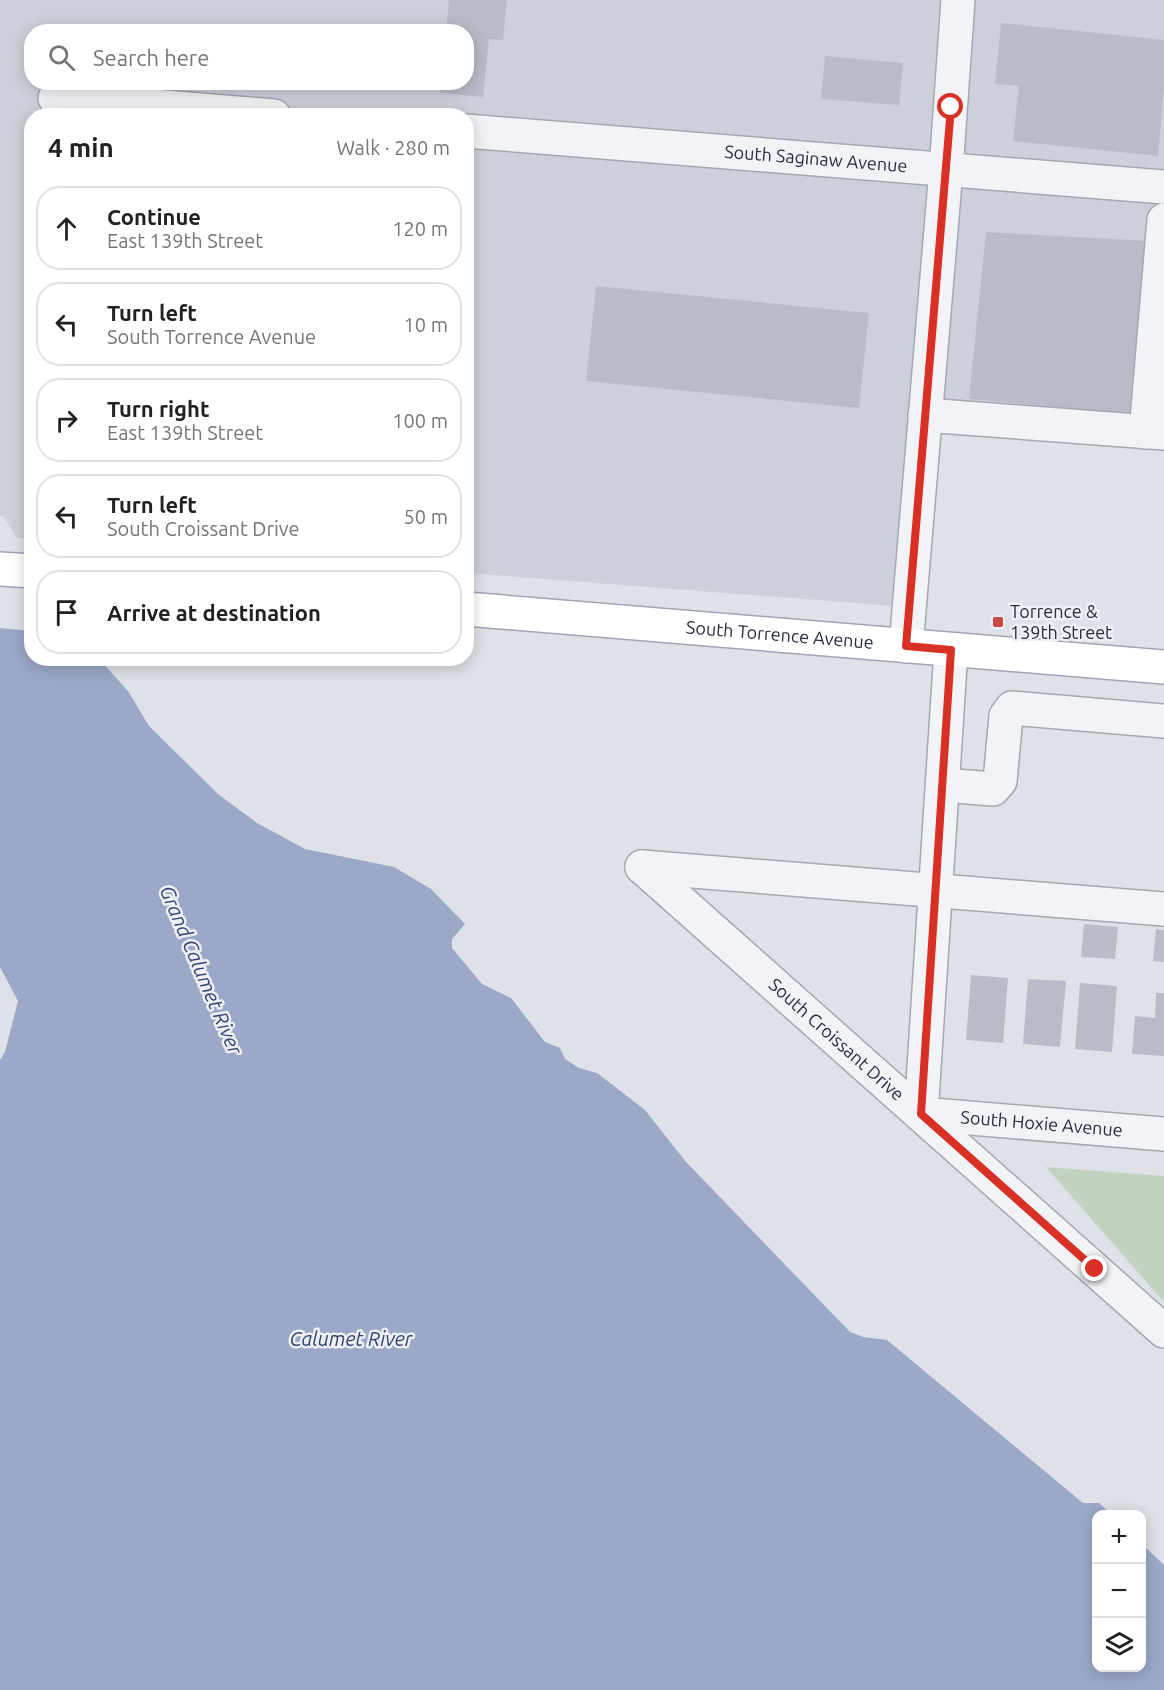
<!DOCTYPE html>
<html lang="en">
<head>
<meta charset="utf-8">
<style>
  body { margin:0; font-family:Ubuntu,sans-serif; background:#f6f6f6; color:#202124 }
  .controls { position:absolute; right:18px; bottom:18px; display:grid; overflow:hidden; border-radius:12px; box-shadow:0 3px 15px #0003 }
  .controls button { width:54px; height:54px; display:grid; place-items:center; padding:0; border:0; border-bottom:2px solid #e0e0e0; background:#fff; color:#202124; font:30px sans-serif }
  .stop { position:absolute; width:18px; height:18px; margin:-14px; border:4px solid #d93025; border-radius:50%; background:#fff }
  .stop.end { background:#d93025; border-color:#fff; box-shadow:0 2px 6px #0008 }
  .list { margin:0; padding:0; list-style:none }
  h2 { display:flex; justify-content:space-between; align-items:center; height:78px; margin:0; padding:0 24px; font-size:26px }
  h2 small { font-size:20px; font-weight:400; color:#757577 }
  .list li { display:grid; grid-template-columns:39px 1fr auto; gap:18px; align-items:center; box-sizing:border-box; height:84px; margin:0 12px 12px; padding:0 12px; border:2px solid #e0e0e0; border-radius:24px }
  .list b { display:block; font-size:22px; white-space:nowrap }
  .list p { margin:0; font-size:20px; white-space:nowrap; color:#757577 }
  .list em { font-size:20px; font-style:normal; color:#757577 }
  .icon { flex:none; width:33px; height:33px; fill:none; stroke:currentColor; stroke-width:2; stroke-linecap:round; stroke-linejoin:round }
  .map { position:relative; flex:none; width:1164px; height:1690px; overflow:hidden }
  .search { position:absolute; background:#fff; box-shadow:0 3px 15px #0003; left:24px; top:24px; width:450px; height:66px; display:flex; align-items:center; gap:15px; box-sizing:border-box; padding:0 21px; border-radius:24px; color:#757577; font-size:22px }
  .panel { position:absolute; background:#fff; box-shadow:0 3px 15px #0003; left:24px; top:108px; width:450px; height:558px; border-radius:24px }
  .map>svg:first-child { display:block }
</style>
</head>
<body>
<div class="map">
<svg width="1164" height="1690" viewBox="0 0 1164 1690">
  <rect width="100%" height="100%" fill="#dfe1e8"/>
  <path fill="#cdd0da" fill-rule="evenodd" d="M 0,0 L 1164,0 L 1164,424 L 938,404 L 920,608 L 467,573 L 466,116 L 32,116 L 31,539 L 12,537 L 0,516 ZM 32,32 L 466,32 L 466,82 L 32,82 Z"/>
  <path fill="#c2d2c0" d="M 1046,1167 L 1164,1176 L 1164,1302 Z"/>
  <path fill="#9ba8c8" d="M 0,516 L 31,565 L 32,658 L 99,659 L 128,691 L 149,726 L 218,794 L 257,823 L 305,849 L 394,867 L 431,889 L 465,924 L 452,939 L 452,948 L 482,984 L 511,998 L 545,1042 L 560,1048 L 565,1059 L 579,1068 L 597,1073 L 645,1110 L 686,1162 L 850,1332 L 863,1337 L 887,1340 L 1083,1503 L 1099,1503 L 1111,1514 L 1096,1514 L 1096,1668 L 1142,1668 L 1142,1544 L 1164,1565 L 1164,1690 L 0,1690 L 0,1060 L 5,1052 L 18,1001 L 0,967 Z"/>
  <path fill="#dfe1e8" d="M 0,516 L 3,516 L 32,560 L 31,631 L 0,628 Z"/>
  <path fill="#b9bcc8" d="M 449,0 L 507,0 L 503,40 L 489,39 L 483,97 L 440,93 L 441,82 L 466,82 L 466,32 L 446,32 Z
    M 1001,23 L 1164,40 L 1164,89 L 1158,156 L 1013,141 L 1019,86 L 995,84 Z
    M 825,56 L 903,63 L 899,105 L 821,99 Z
    M 986,232 L 1149,241 L 1132,414 L 969,399 Z
    M 596,286 L 869,313 L 859,408 L 586,381 Z
    M 1084,924 L 1118,927 L 1115,959 L 1081,957 Z
    M 1156,929 L 1164,930 L 1164,962 L 1153,961 Z
    M 971,975 L 1008,978 L 1003,1043 L 966,1040 Z
    M 1028,979 L 1066,981 L 1060,1047 L 1023,1044 Z
    M 1080,983 L 1117,986 L 1112,1052 L 1075,1049 Z
    M 1156,993 L 1164,993 L 1164,1056 L 1132,1054 L 1135,1016 L 1155,1018 Z"/>
  <g fill="none" stroke-linecap="round" stroke-linejoin="round">
    <defs>
      <g id="minor">
        <path d="M 55,98 L 274,116"/>
        <path id="s1" d="M 466,131 L 1164,187"/>
        <path d="M 925,415 L 1164,433"/>
        <path d="M 1146,432 L 1164,220"/>
        <path d="M 906,646 L 946,170 L 958,0"/>
        <path id="s2" d="M 951,650 L 921,1114 L 1164,1134"/>
        <path d="M 943,785 L 993,789 L 1000,781 L 1006,716 L 1012,708 L 1164,721"/>
        <path id="s3" d="M 642,867 L 1164,1331"/>
        <path d="M 642,867 L 1164,909"/>
      </g>
      <g id="major">
        <path d="M 0,569 L 32,571"/>
        <path id="s4" d="M 466,609 L 1164,667"/>
      </g>
    </defs>
    <use href="#minor" stroke="#a4a7b2" stroke-width="36"/>
    <use href="#major" stroke="#9fa3b4" stroke-width="36"/>
    <use href="#minor" stroke="#f2f3f6" stroke-width="33"/>
    <use href="#major" stroke="#fff" stroke-width="33"/>
  </g>
  <g fill="none" stroke-linecap="round" stroke-linejoin="round">
    <path stroke="#d93025" stroke-width="8" d="M 951,107 L 906,646 L 951,650 L 921,1114 L 1095,1269"/>
  </g>
  <rect fill="#cb4a46" stroke="#eff0f6" stroke-width="2" x="992" y="616" width="12" height="12" rx="3"/>
  <g text-anchor="middle" stroke-width="5" stroke-linejoin="round" paint-order="stroke">
    <g font-size="18" fill="#282c3f" stroke="#eff0f6">
      <text dy="6" stroke="none"><textPath href="#s1" startOffset="351">South Saginaw Avenue</textPath></text>
      <text dy="6" stroke="none"><textPath href="#s4" startOffset="315">South Torrence Avenue</textPath></text>
      <text dy="6" stroke="none"><textPath href="#s3" startOffset="260">South Croissant Drive</textPath></text>
      <text dy="6" stroke="none"><textPath href="#s2" startOffset="586">South Hoxie Avenue</textPath></text>
    </g>
    <g font-size="18" fill="#282c3f" stroke="#eff0f6" text-anchor="start">
      <text x="1010" y="618">Torrence &amp;<tspan x="1010" dy="21">139th Street</tspan></text>
    </g>
    <g font-size="20" font-style="italic" fill="#334472" stroke="#eff0f6">
      <text transform="translate(201 970) rotate(67)" y="7">Grand Calumet River</text>
      <text x="351" y="1346">Calumet River</text>
    </g>
  </g>
</svg>
<div class="controls">
<button>+</button>
<button>−</button>
<button><svg class="icon" aria-label="layers" viewBox="0 0 24 24"><path d="M12 4l9 5-9 5-9-5zM3 14l9 5 9-5"/></svg></button>
</div>
<div class="stop" style="left:951px;top:107px"></div>
<div class="stop end" style="left:1095px;top:1269px"></div>
<div class="search"><svg class="icon" aria-label="search" viewBox="0 0 24 24"><circle cx="10" cy="10" r="6"/><path d="M15 15l6 6"/></svg>Search here</div>
<section class="panel">
<h2>4 min<small>Walk · 280 m</small></h2>
<ul class="list">
<li><svg class="icon" aria-label="ahead" viewBox="0 0 24 24"><path d="M12 20V5M6 11l6-6 6 6"/></svg><div><b>Continue</b><p>East 139th Street</p></div><em>120 m</em></li>
<li><svg class="icon" aria-label="left" viewBox="0 0 24 24"><path d="M17 20v-9H6M10 6l-5 5 5 5"/></svg><div><b>Turn left</b><p>South Torrence Avenue</p></div><em>10 m</em></li>
<li><svg class="icon" aria-label="right" viewBox="0 0 24 24"><path d="M7 20v-9h11M14 6l5 5-5 5"/></svg><div><b>Turn right</b><p>East 139th Street</p></div><em>100 m</em></li>
<li><svg class="icon" aria-label="left" viewBox="0 0 24 24"><path d="M17 20v-9H6M10 6l-5 5 5 5"/></svg><div><b>Turn left</b><p>South Croissant Drive</p></div><em>50 m</em></li>
<li><svg class="icon" aria-label="arrive" viewBox="0 0 24 24"><path d="M6 21V4h12l-3 4 3 4H6"/></svg><div><b>Arrive at destination</b></div></li>
</ul>
</section>
</div>
</body>
</html>
